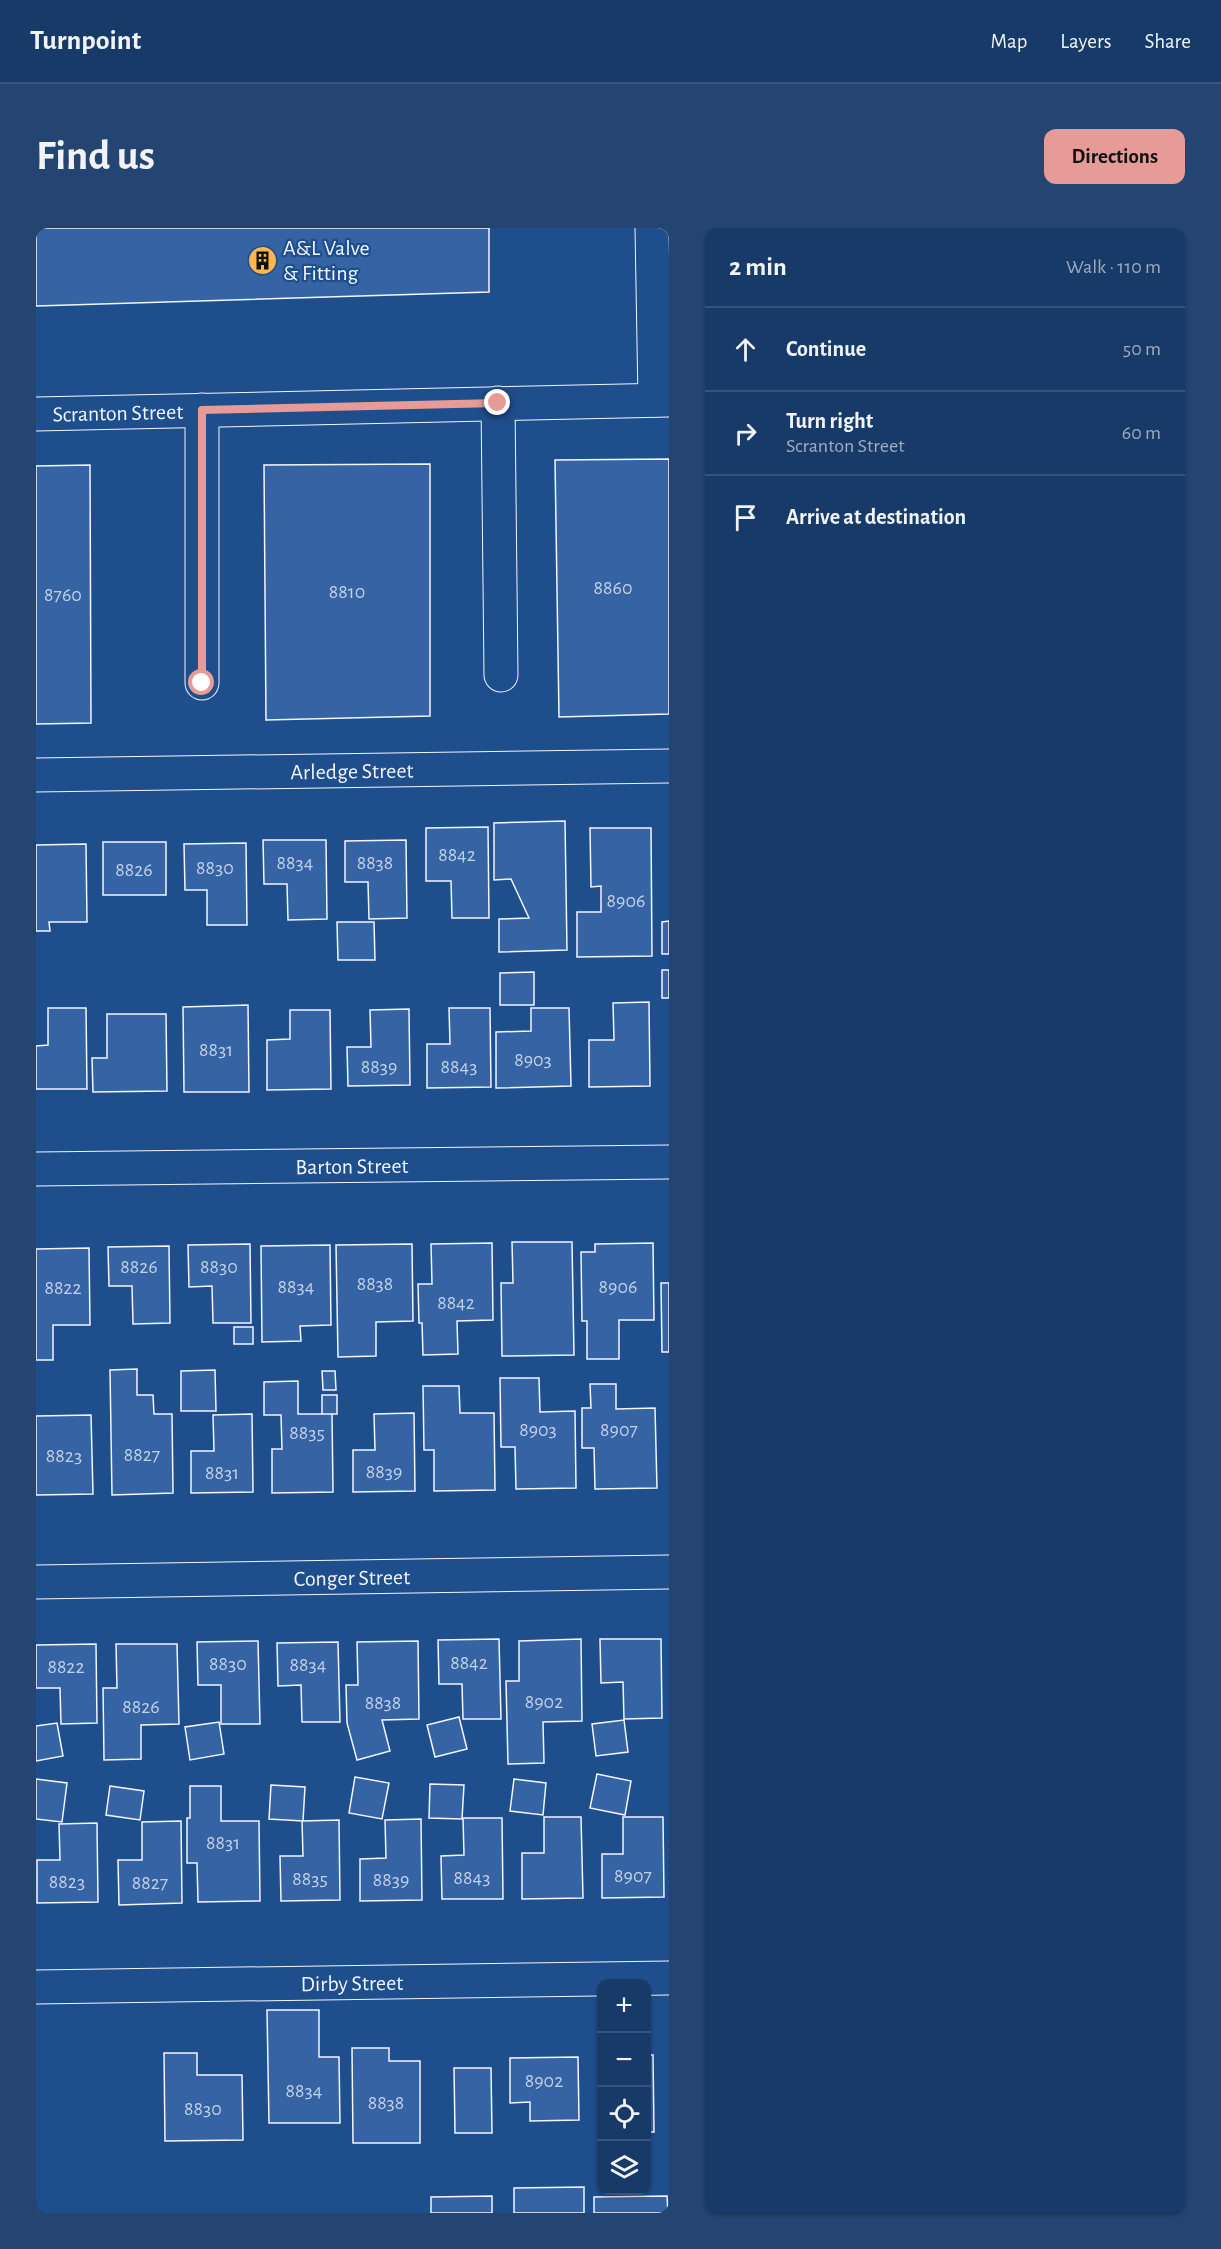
<!DOCTYPE html>
<html lang="en">
<head>
<meta charset="utf-8">
<style>
  body { margin:0; font-family:"Alegreya Sans",sans-serif; background:#244571; color:#f1f3f6 }
  .controls { position:absolute; right:18px; bottom:18px; display:grid; overflow:hidden; border-radius:12px; box-shadow:0 2px 4px #0004 }
  .controls button { width:54px; height:54px; display:grid; place-items:center; padding:0; border:0; border-bottom:2px solid #36547d; background:#173a69; color:#f1f3f6; font:30px sans-serif }
  .stop { position:absolute; width:18px; height:18px; margin:-14px; border:4px solid #e69b98; border-radius:50%; background:#fff }
  .stop.end { background:#e69b98; border-color:#fff; box-shadow:0 2px 6px #0008 }
  .list { margin:0; padding:0; list-style:none }
  h2 { display:flex; justify-content:space-between; align-items:center; height:78px; margin:0; padding:0 24px; font-size:26px }
  h2 small { font-size:20px; font-weight:400; color:#9eadc0 }
  .list li { display:grid; grid-template-columns:39px 1fr auto; gap:18px; align-items:center; box-sizing:border-box; height:84px; padding:0 24px; border-top:2px solid #36547d }
  .list b { display:block; font-size:22px; white-space:nowrap }
  .list p { margin:0; font-size:20px; white-space:nowrap; color:#9eadc0 }
  .list em { font-size:20px; font-style:normal; color:#9eadc0 }
  .icon { flex:none; width:33px; height:33px; fill:none; stroke:currentColor; stroke-width:2; stroke-linecap:round; stroke-linejoin:round }
  .map { position:relative; flex:none; width:633px; height:1985px; overflow:hidden; border-radius:12px }
  header { display:flex; align-items:center; gap:36px; box-sizing:border-box; height:84px; padding:0 30px; background:#173a69; border-bottom:2px solid #36547d }
  header strong { font-size:28px }
  nav { display:flex; gap:33px; margin-inline-start:auto; font-size:21px }
  .intro { display:flex; align-items:center; justify-content:space-between; box-sizing:border-box; height:144px; padding:0 36px }
  h1 { margin:0; font-size:42px }
  .button { padding:15px 27px; border-radius:12px; background:#e69b98; color:#111; font-size:21px; font-weight:700 }
  main { display:flex; gap:36px; padding:0 36px }
  aside { flex:1; background:#173a69; border-radius:12px; box-shadow:0 2px 4px #0004 }
  .map>svg:first-child { display:block }
</style>
</head>
<body>
<header>
<strong>Turnpoint</strong>
<nav><a>Map</a><a>Layers</a><a>Share</a></nav>
</header>
<div class="intro"><h1>Find us</h1><a class="button">Directions</a></div>
<main>
<div class="map">
<svg width="633" height="1985" viewBox="0 0 633 1985">
  <rect width="100%" height="100%" fill="#1f4e8c"/>
  <path fill="#3563a3" stroke="#f2f6ff" stroke-width="1.5" d="M 0,0 L 453,0 L 453,64 L 0,78 Z
    M 633,231 L 633,486 L 523,489 L 519,232 Z
    M 394,236 L 394,488 L 230,492 L 228,237 Z
    M 54,237 L 55,495 L 0,496 L 0,238 Z
    M 529,593 L 531,722 L 463,724 L 463,691 L 493,690 L 475,651 L 458,652 L 458,595 Z
    M 452,599 L 453,690 L 416,690 L 415,653 L 390,653 L 390,600 Z
    M 554,600 L 615,600 L 616,728 L 541,729 L 541,684 L 565,684 L 565,658 L 555,659 Z
    M 227,612 L 290,612 L 291,691 L 252,692 L 251,656 L 228,656 Z
    M 370,612 L 371,690 L 333,691 L 332,654 L 309,654 L 309,613 Z
    M 67,614 L 130,614 L 130,667 L 67,667 Z
    M 210,615 L 211,697 L 171,697 L 171,662 L 149,662 L 148,616 Z
    M 50,616 L 51,694 L 13,694 L 14,703 L 0,703 L 0,617 Z
    M 633,693 L 633,726 L 626,726 L 626,694 Z
    M 301,694 L 338,694 L 339,732 L 302,732 Z
    M 626,742 L 633,742 L 633,770 L 626,770 Z
    M 498,744 L 498,777 L 464,777 L 464,745 Z
    M 613,774 L 614,858 L 553,859 L 553,812 L 578,812 L 577,775 Z
    M 212,777 L 213,864 L 148,864 L 147,779 Z
    M 12,780 L 50,780 L 51,861 L 0,861 L 0,818 L 12,817 Z
    M 413,780 L 454,780 L 455,859 L 391,860 L 391,816 L 414,816 Z
    M 495,780 L 533,780 L 535,858 L 460,860 L 460,804 L 495,803 Z
    M 373,781 L 374,857 L 312,858 L 311,819 L 335,819 L 334,782 Z
    M 254,782 L 294,782 L 295,861 L 231,862 L 231,812 L 254,811 Z
    M 71,786 L 130,786 L 131,863 L 57,864 L 56,830 L 71,830 Z
    M 476,1014 L 536,1014 L 538,1127 L 466,1128 L 465,1055 L 477,1055 Z
    M 456,1015 L 457,1092 L 421,1093 L 422,1126 L 387,1127 L 386,1095 L 383,1095 L 382,1056 L 396,1056 L 395,1016 Z
    M 617,1015 L 618,1092 L 583,1092 L 583,1131 L 551,1131 L 551,1093 L 546,1093 L 545,1024 L 559,1024 L 559,1016 Z
    M 214,1016 L 215,1095 L 177,1095 L 176,1058 L 153,1059 L 152,1017 Z
    M 376,1016 L 377,1093 L 340,1094 L 340,1128 L 302,1129 L 300,1017 Z
    M 294,1017 L 295,1097 L 264,1098 L 265,1113 L 226,1114 L 225,1018 Z
    M 133,1018 L 134,1095 L 97,1096 L 96,1058 L 73,1058 L 72,1019 Z
    M 53,1020 L 54,1097 L 17,1097 L 17,1132 L 0,1132 L 0,1021 Z
    M 625,1055 L 633,1055 L 633,1124 L 626,1124 Z
    M 198,1099 L 217,1099 L 217,1116 L 198,1116 Z
    M 101,1141 L 101,1167 L 117,1167 L 118,1186 L 136,1186 L 137,1265 L 76,1267 L 74,1142 Z
    M 179,1142 L 180,1183 L 145,1183 L 145,1143 Z
    M 286,1143 L 299,1143 L 300,1162 L 287,1162 Z
    M 464,1150 L 503,1150 L 504,1184 L 539,1183 L 540,1260 L 480,1261 L 479,1219 L 465,1219 Z
    M 262,1153 L 262,1186 L 296,1186 L 297,1264 L 236,1265 L 236,1221 L 246,1221 L 245,1187 L 228,1187 L 228,1154 Z
    M 554,1156 L 580,1156 L 580,1181 L 619,1180 L 621,1260 L 559,1261 L 558,1220 L 546,1220 L 546,1180 L 555,1180 Z
    M 387,1158 L 423,1158 L 424,1185 L 458,1185 L 459,1262 L 398,1263 L 398,1222 L 388,1222 Z
    M 286,1167 L 301,1167 L 301,1186 L 286,1186 Z
    M 378,1185 L 379,1263 L 317,1264 L 317,1222 L 339,1222 L 338,1186 Z
    M 216,1186 L 217,1264 L 155,1265 L 155,1223 L 178,1223 L 177,1187 Z
    M 55,1187 L 57,1266 L 0,1267 L 0,1188 Z
    M 463,1411 L 465,1491 L 427,1491 L 426,1456 L 403,1456 L 402,1412 Z
    M 545,1411 L 546,1493 L 507,1494 L 508,1535 L 472,1536 L 470,1453 L 483,1453 L 483,1413 Z
    M 564,1411 L 625,1411 L 626,1490 L 588,1491 L 587,1454 L 565,1455 Z
    M 222,1413 L 224,1496 L 185,1496 L 185,1457 L 162,1457 L 161,1414 Z
    M 382,1413 L 383,1491 L 346,1492 L 354,1523 L 321,1532 L 311,1495 L 310,1457 L 322,1457 L 321,1414 Z
    M 302,1414 L 304,1494 L 266,1494 L 265,1457 L 242,1458 L 241,1415 Z
    M 60,1416 L 61,1495 L 25,1496 L 24,1460 L 0,1460 L 0,1417 Z
    M 80,1416 L 141,1416 L 143,1496 L 105,1497 L 105,1531 L 68,1532 L 67,1460 L 81,1460 Z
    M 423,1489 L 431,1521 L 399,1529 L 391,1497 Z
    M 588,1492 L 592,1524 L 560,1528 L 556,1496 Z
    M 183,1494 L 188,1526 L 154,1532 L 149,1499 Z
    M 21,1495 L 27,1528 L 0,1533 L 0,1498 Z
    M 561,1546 L 595,1553 L 589,1587 L 554,1580 Z
    M 319,1549 L 353,1555 L 346,1591 L 313,1585 Z
    M 0,1551 L 31,1555 L 26,1594 L 0,1591 Z
    M 478,1551 L 510,1555 L 507,1587 L 474,1583 Z
    M 394,1556 L 428,1557 L 426,1591 L 393,1590 Z
    M 235,1557 L 269,1559 L 267,1593 L 233,1591 Z
    M 74,1558 L 108,1563 L 104,1592 L 70,1587 Z
    M 154,1558 L 185,1558 L 185,1593 L 223,1593 L 224,1673 L 162,1674 L 161,1635 L 151,1635 L 151,1590 L 154,1590 Z
    M 508,1589 L 545,1589 L 547,1670 L 486,1671 L 486,1625 L 508,1625 Z
    M 587,1589 L 627,1589 L 628,1669 L 566,1670 L 566,1626 L 587,1626 Z
    M 427,1590 L 466,1590 L 467,1671 L 406,1671 L 405,1628 L 428,1627 Z
    M 385,1591 L 386,1672 L 324,1673 L 324,1631 L 350,1630 L 349,1592 Z
    M 303,1592 L 304,1672 L 245,1673 L 244,1628 L 267,1628 L 266,1593 Z
    M 145,1593 L 146,1675 L 83,1677 L 82,1632 L 106,1632 L 106,1594 Z
    M 61,1595 L 62,1674 L 1,1675 L 1,1632 L 24,1632 L 23,1596 Z
    M 231,1782 L 283,1782 L 283,1829 L 303,1829 L 304,1895 L 233,1895 Z
    M 316,1820 L 353,1820 L 353,1833 L 384,1833 L 384,1915 L 317,1915 Z
    M 128,1825 L 161,1825 L 161,1847 L 206,1847 L 207,1912 L 129,1913 Z
    M 610,1827 L 617,1827 L 618,1904 L 610,1904 Z
    M 542,1829 L 543,1892 L 494,1893 L 494,1874 L 474,1875 L 474,1830 Z
    M 418,1840 L 455,1840 L 456,1905 L 419,1905 Z
    M 548,1959 L 548,1985 L 478,1985 L 478,1960 Z
    M 456,1968 L 456,1985 L 395,1985 L 395,1969 Z
    M 631,1968 L 632,1985 L 558,1985 L 558,1969 Z"/>
  <g fill="none" stroke-linecap="round" stroke-linejoin="round">
    <defs>
      <g id="minor">
        <path d="M 616,0 L 619,172"/>
        <path d="M 462,175 L 465,447"/>
        <path id="s1" d="M 0,186 L 633,172"/>
        <path d="M 166,455 L 166,182"/>
        <path id="s2" d="M 0,547 L 633,538"/>
        <path id="s3" d="M 0,941 L 633,934"/>
        <path id="s4" d="M 0,1354 L 633,1344"/>
        <path id="s5" d="M 0,1759 L 633,1750"/>
      </g>
    </defs>
    <use href="#minor" stroke="#f2f6ff" stroke-width="35"/>
    <use href="#minor" stroke="#1f4e8c" stroke-width="33"/>
  </g>
  <g fill="none" stroke-linecap="round" stroke-linejoin="round">
    <path stroke="#e69b98" stroke-width="8" d="M 166,455 L 166,182 L 462,175"/>
  </g>
  <defs>
    <symbol id="building-disc" viewBox="-11 -11 22 22"><circle r="9.5" fill="#ffb74d" stroke="#1f4e8c"/><path d="M-4-6H4V6H1V3H-1V6H-4ZM-2.5-4.3h1.7v1.8h-1.7ZM.8-4.3h1.7v1.8H.8ZM-2.5-1h1.7V.8h-1.7ZM.8-1h1.7V.8H.8Z" fill="#111"/></symbol>
  </defs>
  <g fill-rule="evenodd">
    <use href="#building-disc" x="210" y="16" width="33" height="33"/>
  </g>
  <g text-anchor="middle" stroke-width="4.5" stroke-linejoin="round" paint-order="stroke">
    <g font-size="20" fill="#c3d1e8">
      <text x="577" y="366">8860</text>
      <text x="311" y="370">8810</text>
      <text x="27" y="373">8760</text>
      <text x="421" y="633">8842</text>
      <text x="259" y="641">8834</text>
      <text x="339" y="641">8838</text>
      <text x="179" y="646">8830</text>
      <text x="98" y="648">8826</text>
      <text x="590" y="679">8906</text>
      <text x="180" y="828">8831</text>
      <text x="497" y="838">8903</text>
      <text x="343" y="845">8839</text>
      <text x="423" y="845">8843</text>
      <text x="103" y="1045">8826</text>
      <text x="183" y="1045">8830</text>
      <text x="339" y="1062">8838</text>
      <text x="260" y="1065">8834</text>
      <text x="582" y="1065">8906</text>
      <text x="27" y="1066">8822</text>
      <text x="420" y="1081">8842</text>
      <text x="502" y="1208">8903</text>
      <text x="583" y="1208">8907</text>
      <text x="271" y="1211">8835</text>
      <text x="106" y="1233">8827</text>
      <text x="28" y="1234">8823</text>
      <text x="348" y="1250">8839</text>
      <text x="186" y="1251">8831</text>
      <text x="433" y="1441">8842</text>
      <text x="192" y="1442">8830</text>
      <text x="272" y="1443">8834</text>
      <text x="30" y="1445">8822</text>
      <text x="508" y="1480">8902</text>
      <text x="347" y="1481">8838</text>
      <text x="105" y="1485">8826</text>
      <text x="187" y="1621">8831</text>
      <text x="597" y="1654">8907</text>
      <text x="436" y="1656">8843</text>
      <text x="274" y="1657">8835</text>
      <text x="355" y="1658">8839</text>
      <text x="31" y="1660">8823</text>
      <text x="114" y="1661">8827</text>
      <text x="508" y="1859">8902</text>
      <text x="268" y="1869">8834</text>
      <text x="350" y="1881">8838</text>
      <text x="167" y="1887">8830</text>
    </g>
    <g font-size="22" fill="#f2f6ff" stroke="#1f4e8c" text-anchor="start">
      <text x="247" y="27">A&amp;L Valve<tspan x="247" dy="25">&amp; Fitting</tspan></text>
    </g>
    <g font-size="22" fill="#f2f6ff" stroke="#1f4e8c">
      <text dy="8" stroke="none"><textPath href="#s1" startOffset="82">Scranton Street</textPath></text>
      <text dy="8" stroke="none"><textPath href="#s2" startOffset="316">Arledge Street</textPath></text>
      <text dy="8" stroke="none"><textPath href="#s3" startOffset="316">Barton Street</textPath></text>
      <text dy="8" stroke="none"><textPath href="#s4" startOffset="316">Conger Street</textPath></text>
      <text dy="8" stroke="none"><textPath href="#s5" startOffset="316">Dirby Street</textPath></text>
    </g>
  </g>
</svg>
<div class="controls">
<button>+</button>
<button>−</button>
<button><svg class="icon" aria-label="locate" viewBox="0 0 24 24"><circle cx="12" cy="12" r="6"/><path d="M12 2v4M12 18v4M2 12h4M18 12h4"/></svg></button>
<button><svg class="icon" aria-label="layers" viewBox="0 0 24 24"><path d="M12 4l9 5-9 5-9-5zM3 14l9 5 9-5"/></svg></button>
</div>
<div class="stop" style="left:166px;top:455px"></div>
<div class="stop end" style="left:462px;top:175px"></div>
</div>
<aside>
<h2>2 min<small>Walk · 110 m</small></h2>
<ul class="list">
<li><svg class="icon" aria-label="ahead" viewBox="0 0 24 24"><path d="M12 20V5M6 11l6-6 6 6"/></svg><div><b>Continue</b></div><em>50 m</em></li>
<li><svg class="icon" aria-label="right" viewBox="0 0 24 24"><path d="M7 20v-9h11M14 6l5 5-5 5"/></svg><div><b>Turn right</b><p>Scranton Street</p></div><em>60 m</em></li>
<li><svg class="icon" aria-label="arrive" viewBox="0 0 24 24"><path d="M6 21V4h12l-3 4 3 4H6"/></svg><div><b>Arrive at destination</b></div></li>
</ul>
</aside>
</main>
</body>
</html>
